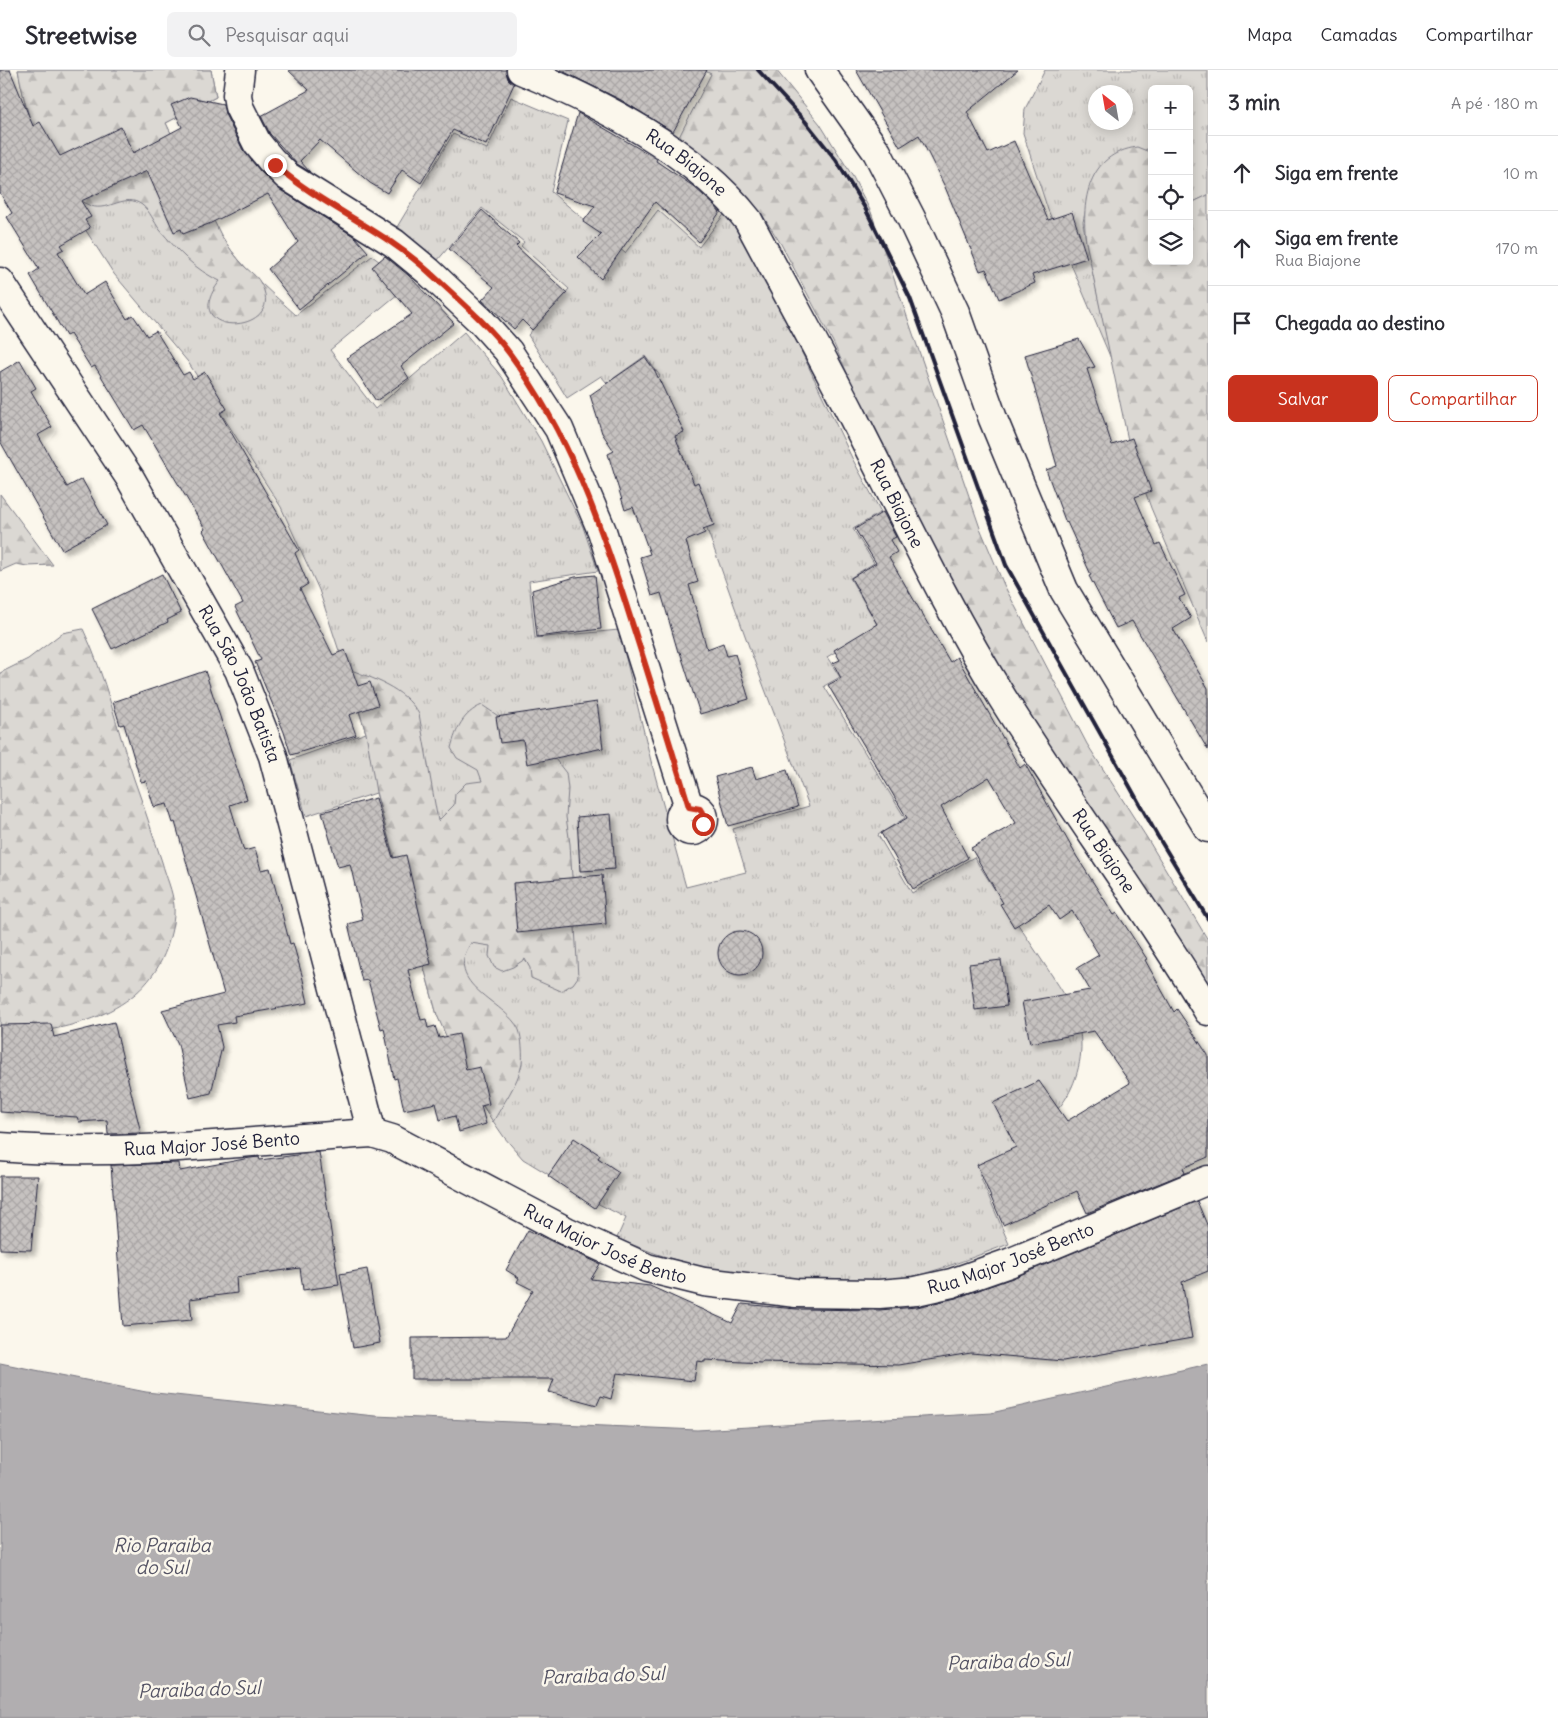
<!DOCTYPE html>
<html lang="pt">
<head>
<meta charset="utf-8">
<style>
  body { margin:0; font-family:Delius,sans-serif; background:#f2f2f3; color:#2b2b33 }
  .controls { position:absolute; right:15px; top:15px; display:grid; overflow:hidden; border-radius:8px; box-shadow:0 2px 12px #0003 }
  .controls button { width:45px; height:45px; display:grid; place-items:center; padding:0; border:0; border-bottom:1px solid #e1e1e2; background:#fff; color:#2b2b33; font:25px sans-serif }
  .compass { position:absolute; left:1088px; top:15px; width:45px; height:45px; border-radius:50%; background:#fff; box-shadow:0 2px 12px #0003; rotate:329deg }
  .stop { position:absolute; width:15px; height:15px; margin:-11px; border:4px solid #c8321e; border-radius:50%; background:#fff }
  .stop.end { background:#c8321e; border-color:#fff; box-shadow:0 1px 5px #0008 }
  .list { margin:0; padding:0; list-style:none }
  h2 { display:flex; justify-content:space-between; align-items:center; height:65px; margin:0; padding:0 20px; font-size:21px }
  h2 small { font-size:16px; font-weight:400; color:#7c7c81 }
  .list li { display:grid; grid-template-columns:32px 1fr auto; gap:15px; align-items:center; box-sizing:border-box; height:75px; padding:0 20px; border-top:1px solid #e1e1e2 }
  .list b { display:block; font-size:19px; white-space:nowrap }
  .list p { margin:0; font-size:16px; white-space:nowrap; color:#7c7c81 }
  .list em { font-size:16px; font-style:normal; color:#7c7c81 }
  .actions { display:flex; gap:10px; padding:15px 20px }
  .actions a { flex:1; padding:11px 0; border:1px solid #c8321e; border-radius:8px; text-align:center; font-size:18px; color:#c8321e }
  .actions .main { background:#c8321e; color:#fff }
  .icon { flex:none; width:28px; height:28px; fill:none; stroke:currentColor; stroke-width:2; stroke-linecap:round; stroke-linejoin:round }
  .map { position:relative; flex:none; width:1208px; height:1648px; overflow:hidden }
  header { display:flex; align-items:center; gap:30px; box-sizing:border-box; height:70px; padding:0 25px; background:#fff; border-bottom:1px solid #e1e1e2 }
  header strong { font-size:24px }
  nav { display:flex; gap:28px; margin-inline-start:auto; font-size:18px }
  .search { width:350px; height:45px; background:#f2f2f3; display:flex; align-items:center; gap:12px; box-sizing:border-box; padding:0 18px; border-radius:8px; color:#7c7c81; font-size:19px }
  main { display:flex }
  aside { flex:1; background:#fff }
  .map>svg:first-child { display:block }
</style>
</head>
<body>
<header>
<strong>Streetwise</strong>
<div class="search"><svg class="icon" aria-label="search" viewBox="0 0 24 24"><circle cx="10" cy="10" r="6"/><path d="M15 15l6 6"/></svg>Pesquisar aqui</div>
<nav><a>Mapa</a><a>Camadas</a><a>Compartilhar</a></nav>
</header>
<main>
<div class="map">
<svg width="1208" height="1648" viewBox="0 0 1208 1648">
  <defs>
    <pattern id="grass-tufts" width="24" height="20" patternUnits="userSpaceOnUse" patternTransform="scale(1.25)"><rect width="24" height="20" fill="#dbd8d3"/><path d="M3 7l-1-3M5 7V3M7 7l1-3M15 17l-1-3M17 17v-4M19 17l1-3" fill="none" stroke="#bcb9b6"/></pattern>
    <pattern id="forest-firs" width="22" height="20" patternUnits="userSpaceOnUse" patternTransform="scale(1.25)"><rect width="22" height="20" fill="#dbd8d3"/><path d="M5 1l3.5 6h-7zM16 11l3.5 6h-7z" fill="#bcb9b6"/></pattern>
    <pattern id="building-cross-hatch" width="8" height="8" patternUnits="userSpaceOnUse" patternTransform="scale(1.25)"><rect width="8" height="8" fill="#c6c2c0"/><path d="M0 0l8 8M0 8l8-8" fill="none" stroke="#aaa6a6"/></pattern>
    <filter id="shadow"><feDropShadow dx="4.5" dy="4.5" stdDeviation="2.5" flood-color="#0004"/></filter>
  </defs>
  <rect width="100%" height="100%" fill="#fbf7ec"/>
  <filter id="ink" filterUnits="userSpaceOnUse"><feTurbulence type="fractalNoise" baseFrequency=".02" numOctaves="2"/><feDisplacementMap in="SourceGraphic" scale="10" xChannelSelector="R" yChannelSelector="G"/><feConvolveMatrix kernelMatrix="1 2 1 2 8 2 1 2 1" color-interpolation-filters="sRGB"/></filter>
  <g filter="url(#ink)">
    <path fill="url(#grass-tufts)" stroke="#7e7d87" fill-rule="evenodd" d="M 18,0 L 211,0 L 216,27 L 166,53 C 185,95 203,142 231,180 C 249,204 273,224 296,245 L 372,186 L 410,214 L 330,280 L 375,339 L 464,262 L 502,307 L 541,371 L 583,457 L 598,501 L 529,511 L 535,568 L 619,560 L 651,691 L 686,817 L 746,802 L 733,759 L 809,736 L 752,585 L 654,311 L 660,306 L 645,286 L 607,313 L 601,306 L 567,328 L 528,265 L 569,219 L 521,176 L 524,172 L 482,138 L 437,191 L 397,157 L 453,64 L 487,79 L 511,27 L 568,51 L 551,122 L 625,183 L 658,140 L 699,177 L 726,142 L 754,182 L 853,390 L 881,442 L 853,459 L 874,493 L 850,508 L 878,556 L 827,587 L 840,607 L 824,616 L 905,748 L 878,765 L 912,823 L 974,787 C 996,822 1020,857 1043,892 C 1056,912 1073,934 1079,958 C 1085,982 1077,1014 1062,1034 C 1040,1063 1008,1083 979,1104 L 1009,1174 C 978,1185 947,1198 915,1206 C 890,1211 864,1211 839,1211 C 762,1212 687,1200 617,1168 L 626,1148 L 589,1129 L 523,1089 L 504,1067 L 475,1025 L 437,945 L 376,723 L 306,746 L 290,690 L 366,663 L 319,520 L 281,437 L 188,292 L 114,204 L 70,136 L 28,47 Z
      M 1045,0 L 1208,0 L 1208,125 L 1189,134 L 1189,19 L 1152,19 L 1152,83 L 1147,79 L 1092,110 L 1083,152 L 1086,172 L 1112,291 L 1048,140 L 1023,63 L 1025,39 ZM 1096,22 L 1126,22 L 1126,52 L 1096,52 Z"/>
    <path fill="url(#forest-firs)" stroke="#7e7d87" d="M 18,0 L 211,0 L 216,27 L 166,53 L 221,165 C 228,176 235,186 244,196 C 249,201 257,206 260,212 C 292,266 173,270 220,211 C 195,200 178,181 160,160 C 154,152 150,141 142,135 C 125,122 109,142 91,136 C 47,121 25,41 18,0 Z
      M 703,0 L 776,0 L 820,54 L 853,107 L 871,142 L 980,458 L 1004,515 L 1087,674 L 1147,768 L 1208,870 L 1208,920 L 1170,855 L 1064,703 L 980,572 L 864,340 L 833,272 L 781,174 L 761,143 L 742,122 L 701,84 L 679,67 L 711,4 Z
      M 1137,77 L 1152,83 L 1152,191 L 1189,191 L 1189,134 L 1208,125 L 1208,572 L 1151,438 L 1129,375 L 1086,172 C 1081,130 1088,84 1137,77 Z
      M 0,424 L 53,495 L 27,496 L 16,494 L 0,501 Z
      M 83,559 C 106,607 117,659 134,709 C 144,737 153,765 162,792 C 166,807 173,821 174,836 C 175,850 171,864 167,877 C 143,947 64,961 0,966 L 0,603 L 28,589 L 62,563 Z
      M 346,598 C 374,609 403,617 419,644 L 438,751 L 454,735 L 455,724 L 466,713 L 482,711 L 478,700 L 457,688 L 451,678 C 456,659 463,643 482,635 L 548,680 L 566,703 L 568,719 L 566,747 L 570,774 L 578,907 L 573,914 L 561,921 L 531,908 L 530,898 L 525,889 L 513,897 L 502,901 L 494,897 L 489,886 L 490,876 L 471,873 C 442,916 505,930 519,960 C 522,968 523,986 522,994 C 518,1014 502,1035 493,1052 L 460,998 L 437,945 L 376,722 L 366,663 Z"/>
    <path fill="#b1aeb0" stroke="#787681" d="M 0,1293 L 146,1322 L 375,1346 L 697,1360 L 991,1343 L 1208,1294 L 1208,1648 L 0,1648 Z"/>
    <path fill="url(#building-cross-hatch)" stroke="#22223b" filter="url(#shadow)" d="M 0,0 L 10,0 L 33,56 L 40,52 L 60,86 L 121,57 L 133,83 L 182,57 L 171,35 L 190,27 L 223,34 L 225,44 L 243,80 L 260,101 L 279,119 L 355,167 L 368,182 L 299,239 L 268,199 L 298,172 L 268,124 L 211,153 L 183,164 L 181,159 L 174,162 L 147,101 L 81,131 L 91,147 L 85,150 L 90,158 L 61,175 L 64,179 L 58,182 L 84,225 L 105,212 L 127,249 L 133,245 L 147,266 L 156,261 L 183,305 L 189,302 L 193,309 L 205,302 L 227,339 L 220,343 L 299,480 L 295,483 L 308,514 L 300,519 L 333,585 L 345,580 L 358,616 L 370,612 L 378,635 L 349,645 L 356,665 L 291,685 L 284,662 L 255,592 L 261,590 L 235,537 L 243,533 L 203,461 L 205,459 L 143,355 L 134,360 L 95,296 L 91,298 L 70,264 L 66,266 L 30,205 L 39,199 L 7,147 L 12,143 L 0,123 Z
      M 288,0 L 506,0 L 508,9 L 514,14 L 486,75 L 453,60 L 421,113 L 402,100 L 387,123 L 370,113 L 320,70 L 300,91 L 310,102 L 297,94 L 270,64 L 261,46 L 309,20 Z
      M 560,0 L 707,0 L 673,62 L 621,30 Z
      M 856,0 L 1018,0 L 967,42 L 988,83 L 1014,71 L 1048,150 L 1072,142 L 1087,188 L 1032,205 L 1035,213 L 999,229 L 986,199 L 980,201 L 945,117 L 919,65 L 900,77 Z
      M 578,43 L 657,89 L 656,91 L 693,116 L 715,136 L 720,142 L 699,172 L 655,132 L 601,209 L 578,187 L 601,164 L 583,152 L 595,136 L 554,123 Z
      M 482,140 L 519,173 L 516,176 L 567,223 L 532,260 L 522,250 L 514,259 L 482,230 L 494,217 L 449,179 Z
      M 385,186 L 408,205 L 454,253 L 401,296 L 409,308 L 376,331 L 347,288 L 412,244 L 372,197 Z
      M 1079,269 L 1095,297 L 1087,299 L 1112,375 L 1132,368 L 1151,421 L 1135,427 L 1156,475 L 1160,473 L 1185,525 L 1179,528 L 1191,548 L 1173,559 L 1208,618 L 1208,680 L 1132,551 L 1116,558 L 1089,506 L 1091,505 L 1067,452 L 1066,453 L 1046,400 L 1057,396 L 1025,285 Z
      M 645,287 L 655,301 L 684,362 L 675,366 L 694,414 L 698,412 L 714,455 L 703,459 L 705,463 L 686,471 L 698,512 L 689,515 L 707,579 L 723,573 L 727,586 L 735,584 L 749,629 L 700,644 L 680,582 L 678,582 L 661,523 L 652,526 L 640,487 L 650,484 L 633,437 L 625,440 L 608,384 L 614,381 L 602,363 L 590,325 Z
      M 20,290 L 36,318 L 31,321 L 52,357 L 38,365 L 67,417 L 82,409 L 107,455 L 62,480 L 0,371 L 0,302 Z
      M 883,442 L 896,467 L 890,470 L 897,482 L 889,487 L 950,592 L 957,587 L 1020,698 L 1025,694 L 1077,787 L 1114,845 L 1117,843 L 1147,889 L 1145,890 L 1174,942 L 1177,939 L 1208,985 L 1208,1087 L 1183,1098 L 1185,1103 L 1087,1143 L 1077,1121 L 1003,1155 L 977,1095 L 1016,1077 L 993,1033 L 1039,1011 L 1067,1051 L 1130,1013 L 1094,961 L 1030,973 L 1022,932 L 1090,920 L 1077,898 L 1099,885 L 1072,841 L 1059,850 L 1049,835 L 1014,857 L 1000,834 L 1003,833 L 971,778 L 1016,753 L 989,707 L 941,737 L 968,788 L 913,819 L 881,763 L 907,748 L 828,615 L 841,608 L 833,593 L 840,590 L 834,580 L 877,554 L 851,508 L 876,493 L 855,459 Z
      M 162,504 L 181,543 L 167,550 L 168,552 L 112,579 L 92,539 Z
      M 595,505 L 601,559 L 537,567 L 532,520 L 575,507 Z
      M 205,601 L 247,729 L 230,735 L 244,781 L 255,778 L 261,800 L 270,798 L 290,874 L 293,873 L 302,905 L 308,933 L 234,946 L 235,952 L 217,955 L 222,977 L 211,1023 L 190,1028 L 178,974 L 162,940 L 224,924 L 175,752 L 173,753 L 167,734 L 154,737 L 146,711 L 141,712 L 124,654 L 120,655 L 113,632 Z
      M 597,632 L 603,678 L 527,694 L 523,670 L 500,673 L 496,647 Z
      M 752,697 L 756,709 L 787,700 L 798,737 L 728,756 L 715,707 Z
      M 376,728 L 393,788 L 406,785 L 431,894 L 408,900 L 421,950 L 426,949 L 428,958 L 435,956 L 439,968 L 459,964 L 466,1000 L 480,997 L 489,1034 L 481,1036 L 486,1054 L 459,1062 L 455,1046 L 440,1050 L 436,1033 L 404,1040 L 397,1008 L 394,1009 L 384,958 L 381,959 L 368,910 L 362,911 L 348,854 L 363,850 L 350,794 L 338,797 L 322,742 Z
      M 611,744 L 615,799 L 580,801 L 577,747 Z
      M 602,805 L 606,854 L 517,863 L 513,813 Z
      M718 883a22 22 0 1 1 44 0a22 22 0 1 1-44 0Z
      M 1001,890 L 1007,936 L 975,940 L 969,894 Z
      M 114,952 L 141,1063 L 108,1064 L 107,1050 L 79,1052 L 77,1047 L 0,1042 L 0,955 L 51,954 L 54,967 Z
      M 574,1068 L 600,1085 L 598,1088 L 619,1102 L 595,1138 L 548,1106 Z
      M 319,1082 L 339,1215 L 303,1220 L 300,1198 L 236,1207 L 237,1223 L 190,1229 L 192,1250 L 123,1256 L 111,1095 L 179,1093 L 180,1101 L 250,1088 L 259,1087 L 260,1090 Z
      M 0,1106 L 38,1106 L 31,1180 L 0,1179 Z
      M 1197,1131 L 1208,1157 L 1208,1201 L 1182,1212 L 1192,1268 L 1063,1291 L 971,1283 L 898,1295 L 762,1292 L 762,1293 L 705,1290 L 705,1292 L 697,1291 L 694,1311 L 617,1303 L 611,1329 L 601,1326 L 597,1335 L 549,1322 L 554,1309 L 412,1309 L 412,1268 L 506,1267 L 533,1220 L 517,1212 L 519,1208 L 506,1200 L 528,1160 L 600,1194 L 591,1209 L 650,1216 L 732,1253 L 742,1234 L 796,1239 L 879,1240 L 917,1237 L 956,1228 L 1015,1207 Z
      M 367,1199 L 380,1273 L 353,1278 L 340,1204 Z"/>
    <g fill="none" stroke-linecap="round" stroke-linejoin="round">
      <defs>
        <g id="minor">
          <path d="M 240,0 L 237,25 L 239,37 L 257,73 L 271,90 L 287,106 L 394,173 L 428,201 L 481,251 L 508,281 L 559,359 L 602,461 L 689,737"/>
          <path id="s1" d="M 521,0 C 600,33 694,81 748,150 C 783,216 820,282 854,349 C 902,443 947,539 1003,629 C 1069,735 1144,834 1208,941"/>
          <path d="M 819,0 L 877,82 L 911,148 L 955,242 L 993,349 L 1064,520 L 1208,758"/>
          <path id="s2" d="M 0,212 L 130,408 L 239,600 L 273,686 L 372,1063"/>
          <circle cx="692" cy="749" r="12"/>
          <path id="s3" d="M 0,1077 C 124,1087 249,1071 372,1063 L 392,1069 L 566,1161 L 647,1198 L 704,1212 L 796,1223 L 879,1224 L 916,1221 L 952,1213 L 1009,1193 L 1208,1110"/>
        </g>
      </defs>
      <use href="#minor" stroke="#22223b" stroke-width="31"/>
      <use href="#minor" stroke="#fbf7ec" stroke-width="28"/>
      <path stroke="#22223b" stroke-width="4" d="M 758,0 L 805,51 L 836,90 L 865,138 L 910,228 L 1006,495 L 1157,765 L 1208,849"/>
    </g>
  </g>
  <g fill="none" stroke-linecap="round" stroke-linejoin="round" filter="url(#ink)">
    <path stroke="#c8321e" stroke-width="6" d="M 275,95 C 322,136 383,159 429,202 C 456,227 487,253 510,284 C 570,365 601,455 631,550 C 651,612 670,674 689,737 L 700,739 L 704,746 L 703,754"/>
  </g>
  <g text-anchor="middle" stroke-width="5" stroke-linejoin="round" paint-order="stroke">
    <g font-size="18" fill="#22223b" stroke="#fbf7ec">
      <text dy="6" stroke="none"><textPath href="#s1" startOffset="190">Rua Biajone</textPath></text>
      <text dy="6" stroke="none"><textPath href="#s1" startOffset="595">Rua Biajone</textPath></text>
      <text dy="6" stroke="none"><textPath href="#s2" startOffset="469">Rua São João Batista</textPath></text>
      <text dy="6" stroke="none"><textPath href="#s1" startOffset="1000">Rua Biajone</textPath></text>
      <text dy="6" stroke="none"><textPath href="#s3" startOffset="212">Rua Major José Bento</textPath></text>
      <text dy="6" stroke="none"><textPath href="#s3" startOffset="632">Rua Major José Bento</textPath></text>
      <text dy="6" stroke="none"><textPath href="#s3" startOffset="1051">Rua Major José Bento</textPath></text>
    </g>
    <g font-size="19" font-style="italic" fill="#545364" stroke="#fbf7ec">
      <text x="162" y="1482">Rio Paraiba<tspan x="162" dy="22">do Sul</tspan></text>
      <text transform="translate(1008 1591) rotate(-2)" y="7">Paraiba do Sul</text>
      <text transform="translate(603 1605) rotate(-2)" y="7">Paraiba do Sul</text>
      <text transform="translate(199 1619) rotate(-2)" y="7">Paraiba do Sul</text>
    </g>
  </g>
</svg>
<div class="controls">
<button>+</button>
<button>−</button>
<button><svg class="icon" aria-label="locate" viewBox="0 0 24 24"><circle cx="12" cy="12" r="6"/><path d="M12 2v4M12 18v4M2 12h4M18 12h4"/></svg></button>
<button><svg class="icon" aria-label="layers" viewBox="0 0 24 24"><path d="M12 4l9 5-9 5-9-5zM3 14l9 5 9-5"/></svg></button>
</div>
<svg class="compass" viewBox="-18 -18 36 36"><path d="M0-13l5 13h-10z" fill="#e53935"/><path d="M0 13l5-13h-10z" fill="#7c7c81"/></svg>
<div class="stop" style="left:703px;top:754px"></div>
<div class="stop end" style="left:275px;top:95px"></div>
</div>
<aside>
<h2>3 min<small>A pé · 180 m</small></h2>
<ul class="list">
<li><svg class="icon" aria-label="ahead" viewBox="0 0 24 24"><path d="M12 20V5M6 11l6-6 6 6"/></svg><div><b>Siga em frente</b></div><em>10 m</em></li>
<li><svg class="icon" aria-label="ahead" viewBox="0 0 24 24"><path d="M12 20V5M6 11l6-6 6 6"/></svg><div><b>Siga em frente</b><p>Rua Biajone</p></div><em>170 m</em></li>
<li><svg class="icon" aria-label="arrive" viewBox="0 0 24 24"><path d="M6 21V4h12l-3 4 3 4H6"/></svg><div><b>Chegada ao destino</b></div></li>
</ul>
<div class="actions"><a class="main">Salvar</a><a>Compartilhar</a></div>
</aside>
</main>
</body>
</html>
